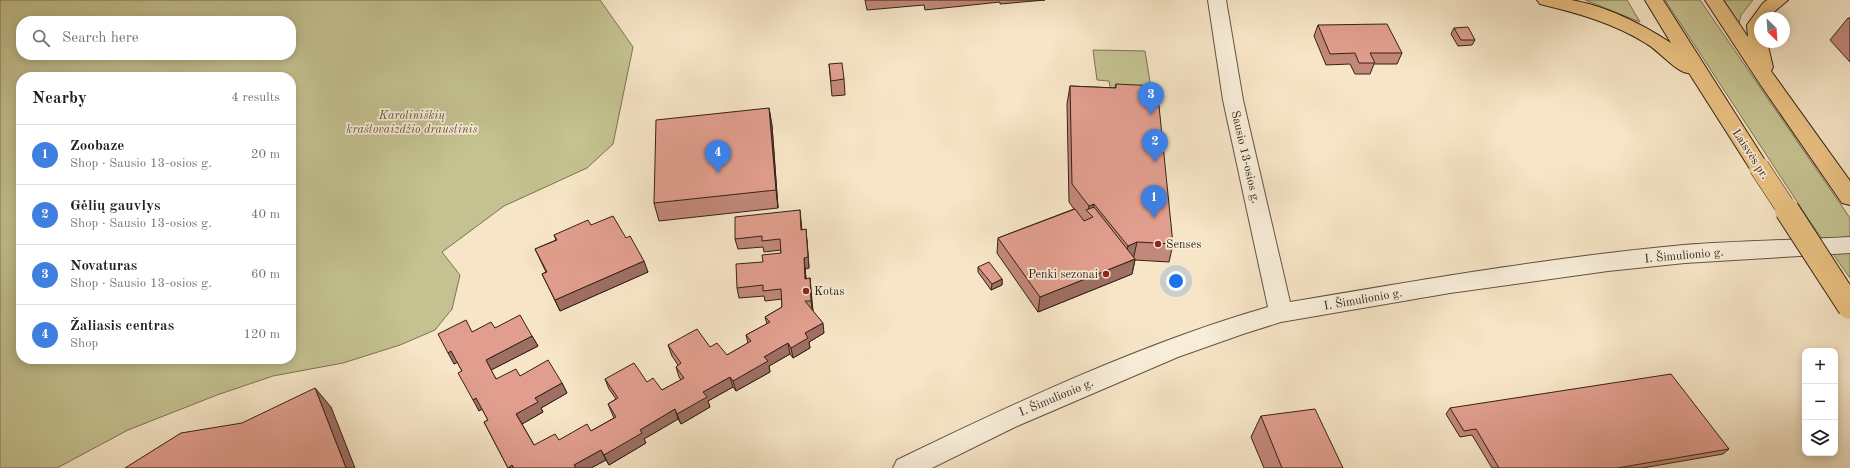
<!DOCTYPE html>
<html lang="en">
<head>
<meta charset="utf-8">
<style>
  body { margin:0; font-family:"Old Standard TT",serif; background:#f2f2f2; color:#202124 }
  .controls { position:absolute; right:12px; bottom:12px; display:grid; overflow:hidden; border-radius:8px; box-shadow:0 2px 10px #0003 }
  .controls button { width:36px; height:36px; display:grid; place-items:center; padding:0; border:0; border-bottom:1px solid #e0e0e0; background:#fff; color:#202124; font:20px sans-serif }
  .compass { position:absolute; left:1754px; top:12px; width:36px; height:36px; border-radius:50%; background:#fff; box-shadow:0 2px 10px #0003; rotate:155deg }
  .you { position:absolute; left:1176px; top:281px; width:14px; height:14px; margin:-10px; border:3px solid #fff; border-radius:50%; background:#1a73e8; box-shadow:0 0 0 6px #1a73e833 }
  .badge { display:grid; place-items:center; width:26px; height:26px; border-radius:50%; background:#0b8043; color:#fff; font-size:13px; font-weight:700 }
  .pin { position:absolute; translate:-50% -33px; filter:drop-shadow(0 1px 2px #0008) }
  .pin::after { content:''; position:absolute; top:21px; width:14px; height:12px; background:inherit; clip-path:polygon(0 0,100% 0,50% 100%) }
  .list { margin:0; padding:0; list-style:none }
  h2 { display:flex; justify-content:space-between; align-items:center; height:52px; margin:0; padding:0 16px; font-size:17px }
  h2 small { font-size:13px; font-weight:400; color:#757577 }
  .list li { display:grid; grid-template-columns:26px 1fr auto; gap:12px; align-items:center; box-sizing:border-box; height:60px; padding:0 16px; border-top:1px solid #e0e0e0 }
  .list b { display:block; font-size:15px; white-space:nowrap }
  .list p { margin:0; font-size:13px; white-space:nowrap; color:#757577 }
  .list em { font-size:13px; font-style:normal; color:#757577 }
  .icon { flex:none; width:22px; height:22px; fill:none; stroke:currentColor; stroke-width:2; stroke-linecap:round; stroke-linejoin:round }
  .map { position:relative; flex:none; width:1850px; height:468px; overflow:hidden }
  .search { position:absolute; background:#fff; box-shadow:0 2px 10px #0003; left:16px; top:16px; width:280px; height:44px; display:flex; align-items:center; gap:10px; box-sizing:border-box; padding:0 14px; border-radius:16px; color:#757577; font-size:15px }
  .panel { position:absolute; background:#fff; box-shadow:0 2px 10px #0003; left:16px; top:72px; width:280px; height:292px; border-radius:16px }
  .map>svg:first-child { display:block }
</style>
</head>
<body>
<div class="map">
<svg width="1850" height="468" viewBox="0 0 1850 468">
  <rect width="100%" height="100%" fill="#f6e5c6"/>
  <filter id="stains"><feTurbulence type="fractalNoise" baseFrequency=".005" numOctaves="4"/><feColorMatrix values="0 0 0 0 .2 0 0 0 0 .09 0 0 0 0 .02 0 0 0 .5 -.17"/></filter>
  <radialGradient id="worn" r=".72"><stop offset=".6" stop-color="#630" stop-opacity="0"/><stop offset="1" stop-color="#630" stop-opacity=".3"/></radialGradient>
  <path fill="#c4c290" stroke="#7c7254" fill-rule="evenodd" d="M 0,0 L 600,0 L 633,47 L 613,144 L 587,168 L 504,206 L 442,252 L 460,275 L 452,309 L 435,330 L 400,345 L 343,363 L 273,376 L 217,395 L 128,430 L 57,468 L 0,468 ZM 21,21 L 291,21 L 291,55 L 21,55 ZM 21,77 L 291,77 L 291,359 L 21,359 Z
    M 1585,0 L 1627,0 L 1640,22 Z
    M 1665,0 L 1700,0 L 1850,218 L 1850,278 L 1811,223 Z
    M 1723,0 L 1753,0 L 1741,15 L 1739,23 Z
    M 1093,50 L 1145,51 L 1153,100 L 1112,99 L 1109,81 L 1097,80 Z"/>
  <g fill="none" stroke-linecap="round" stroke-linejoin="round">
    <defs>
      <path id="minor" d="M 1208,0 L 1226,0 L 1243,100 L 1290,302 C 1421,280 1552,257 1684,245 C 1739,241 1795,240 1850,237 L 1850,253 L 1685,263 L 1608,271 L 1450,293 L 1281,322 L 1243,334 L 1178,357 L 1015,427 L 932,468 L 893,468 L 897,460 C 1017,402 1140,344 1268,307 L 1223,100 Z"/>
      <path id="major" d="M 1537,0 C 1548,0 1561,0 1571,0 C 1606,6 1642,24 1671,43 L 1645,0 L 1663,0 L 1766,162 L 1769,167 L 1766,172 L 1759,174 L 1752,172 L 1689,73 C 1678,74 1658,50 1647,44 C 1614,23 1577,13 1540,4 Z
        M 1705,0 L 1723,0 L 1748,37 L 1747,25 L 1763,3 L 1767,0 L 1788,0 L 1775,11 L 1770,18 L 1760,18 L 1760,42 L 1767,42 L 1773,67 L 1771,71 L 1850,181 L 1850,205 L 1842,203 L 1760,84 Z"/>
    </defs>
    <use href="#minor" stroke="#655243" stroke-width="2"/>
    <use href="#major" stroke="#352117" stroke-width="2"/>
    <use href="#minor" fill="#f9eeda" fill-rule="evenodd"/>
    <use href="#major" fill="#ebc283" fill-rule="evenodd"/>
    <defs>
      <path id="major-bridge-far1" d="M 1759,167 L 1788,211"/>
      <path id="major-bridge" d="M 1787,210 L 1850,307"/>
    </defs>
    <use href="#major-bridge-far1" stroke="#352117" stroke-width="21" stroke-linecap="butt"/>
    <use href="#major-bridge" stroke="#352117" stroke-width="26" stroke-linecap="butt"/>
    <use href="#major-bridge-far1" stroke="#ebc283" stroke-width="20"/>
    <use href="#major-bridge" stroke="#ebc283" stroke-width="24"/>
  </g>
  <path fill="#c2887a" stroke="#352117" d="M 865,0 L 1045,0 L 1000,4 L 1000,2 L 925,10 L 924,5 L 867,10 Z
    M 1848,18 L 1850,18 L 1850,62 L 1830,40 Z
    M 1318,25 L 1402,53 L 1397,64 L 1374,64 L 1370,74 L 1355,74 L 1350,64 L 1326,65 L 1314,36 Z
    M 1454,28 L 1475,40 L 1472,45 L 1458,46 L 1451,34 Z
    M 829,64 L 844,79 L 845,95 L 832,96 Z
    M 1116,84 L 1173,244 L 1169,262 L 1135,260 L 1132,274 L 1038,312 L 997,253 L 998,238 L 1074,209 L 1069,202 L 1067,104 L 1070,86 L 1115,88 Z
    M 769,108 L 772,126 L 778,208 L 659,221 L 654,203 Z
    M 800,210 L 802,230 L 807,240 L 809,268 L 805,269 L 806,279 L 810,278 L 812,310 L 824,333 L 809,342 L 810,348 L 793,358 L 790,354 L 769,366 L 770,372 L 736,391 L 733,387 L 708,401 L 710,407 L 681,424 L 678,419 L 644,439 L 646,443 L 609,465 L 606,460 L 591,468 L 508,468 L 484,422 L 488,420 L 482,409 L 479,411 L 462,371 L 457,362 L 454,364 L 472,332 L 495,328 L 532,336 L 538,346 L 491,370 L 496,379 L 520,376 L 562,383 L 567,393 L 541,408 L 543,412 L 522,424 L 534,445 L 559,440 L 591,431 L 614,418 L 608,404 L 616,399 L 609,389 L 605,379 L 647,382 L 662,390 L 681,380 L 679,377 L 676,367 L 678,365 L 672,356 L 668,345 L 710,347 L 727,355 L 748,343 L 746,335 L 767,324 L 765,317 L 782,307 L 782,299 L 765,301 L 764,296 L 739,298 L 737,288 L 763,262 L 781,253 L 781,250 L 764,252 L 763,247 L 738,249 L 735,239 Z
    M 591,225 L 626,238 L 648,272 L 560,311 L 542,274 L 546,272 L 535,249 L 556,240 L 554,235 Z
    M 978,267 L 1002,279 L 1002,285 L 991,290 L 978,272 Z
    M 1450,408 L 1729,449 L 1723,454 L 1642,468 L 1492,468 L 1472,435 L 1460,437 L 1446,414 Z
    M 1261,416 L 1343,468 L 1264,468 L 1251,437 Z"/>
  <path fill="#9e6f63" stroke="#352117" d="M 769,108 L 772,126 L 778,208 L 776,190 Z
    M 1094,204 L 1092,216 L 1088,212 L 1089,206 Z
    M 806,229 L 809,268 L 805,269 L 807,289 L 804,258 Z
    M 1137,242 L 1133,260 L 1124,263 L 1128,246 Z
    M 1135,259 L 1132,274 L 1038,312 L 1040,297 Z
    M 644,261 L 648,272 L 560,311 L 555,300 Z
    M 810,278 L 813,311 L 811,301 Z
    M 1002,279 L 1002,285 L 991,290 L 992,284 Z
    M 823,323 L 824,333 L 809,342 L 810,348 L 793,358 L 791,348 L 805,333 Z
    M 532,336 L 538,346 L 491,370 L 486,360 Z
    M 788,343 L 790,354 L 769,366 L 770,372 L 736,391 L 733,381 L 764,357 Z
    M 451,351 L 458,362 L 454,364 L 448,353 Z
    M 730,377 L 733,387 L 708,401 L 710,407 L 681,424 L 677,414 L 703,392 Z
    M 562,383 L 567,393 L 541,408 L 543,412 L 522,424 L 516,414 L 535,398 Z
    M 315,388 L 331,407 L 355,468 L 346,468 Z
    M 476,398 L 483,408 L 479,411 L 473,400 Z
    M 675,409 L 678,419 L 644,439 L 646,443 L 609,465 L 604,455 L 640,430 Z
    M 601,450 L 606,460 L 591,468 L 576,468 L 574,465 Z
    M 512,465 L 514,468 L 508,468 Z"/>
  <path fill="#e19e8e" stroke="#352117" d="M 1387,24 L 1402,53 L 1370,53 L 1375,63 L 1359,63 L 1355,53 L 1330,54 L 1318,25 Z
    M 1468,27 L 1475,40 L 1461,40 L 1454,28 Z
    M 842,63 L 844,79 L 831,81 L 829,64 Z
    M 1116,84 L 1157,86 L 1173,244 L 1137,242 L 1128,246 L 1094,204 L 1089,206 L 1072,184 L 1070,86 L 1116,88 Z
    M 769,108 L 776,190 L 654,203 L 656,120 Z
    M 1094,207 L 1135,259 L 1040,297 L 998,238 L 1075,209 L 1084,221 L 1093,217 L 1086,210 Z
    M 800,210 L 801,230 L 806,229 L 808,257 L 804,258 L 805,279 L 810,278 L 811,301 L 805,301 L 823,323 L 805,333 L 808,338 L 791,348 L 788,343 L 764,357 L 768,361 L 733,381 L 730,377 L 703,392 L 707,397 L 677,414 L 675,409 L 640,430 L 642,433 L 604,455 L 601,450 L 574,465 L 576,468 L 514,468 L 512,465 L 508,468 L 484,422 L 488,420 L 476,398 L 473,400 L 458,373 L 462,371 L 451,351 L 448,353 L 438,334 L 466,320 L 472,332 L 491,322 L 495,328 L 520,315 L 532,336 L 486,360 L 496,379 L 516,369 L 520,376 L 548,360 L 562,383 L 535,398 L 538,402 L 516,414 L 534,445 L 555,434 L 559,440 L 587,424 L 591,431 L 616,417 L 608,404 L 618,398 L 605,379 L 634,363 L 647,382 L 653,378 L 662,390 L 684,378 L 676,367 L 681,363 L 668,345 L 697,329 L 710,347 L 717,343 L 727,355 L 751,341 L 746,335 L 770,322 L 765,317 L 782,307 L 781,289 L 763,291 L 763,285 L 737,288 L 736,264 L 763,262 L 762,255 L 781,253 L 780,239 L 762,241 L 762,236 L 735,239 L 735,217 Z
    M 613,216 L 626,238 L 630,236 L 644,261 L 555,300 L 542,274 L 547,272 L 535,249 L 557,240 L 554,235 L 588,220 L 591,225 Z
    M 989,262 L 1002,279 L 992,284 L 978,267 Z
    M 1671,374 L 1729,449 L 1617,468 L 1499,468 L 1476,429 L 1464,431 L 1450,408 Z
    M 315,388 L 346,468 L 125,468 L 181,433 L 242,423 Z
    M 1315,409 L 1343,468 L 1282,468 L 1261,416 Z"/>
  <g fill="#8f2418" stroke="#f9eeda" stroke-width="1.5">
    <circle cx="1158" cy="244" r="4"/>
    <circle cx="1106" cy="274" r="4"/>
    <circle cx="806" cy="291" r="4"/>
  </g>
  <g text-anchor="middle" stroke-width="3.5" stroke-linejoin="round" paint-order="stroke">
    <g font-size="12" font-style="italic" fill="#60513b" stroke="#f9eeda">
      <text x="412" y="119">Karoliniškių<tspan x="412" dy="14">kraštovaizdžio draustinis</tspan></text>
    </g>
    <g font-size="12" fill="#352117" stroke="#f9eeda">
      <text transform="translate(1751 154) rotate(57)" y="4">Laisvės pr.</text>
      <text transform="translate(1246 157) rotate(77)" y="4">Sausio 13-osios g.</text>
      <text transform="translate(1684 255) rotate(-5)" y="4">I. Šimulionio g.</text>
      <text transform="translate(1363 299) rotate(-10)" y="4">I. Šimulionio g.</text>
      <text transform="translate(1056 397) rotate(-23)" y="4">I. Šimulionio g.</text>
    </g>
    <g font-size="12" fill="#352117" stroke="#f9eeda" text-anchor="start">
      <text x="1166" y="248">Senses</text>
      <text x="1098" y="278" text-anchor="end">Penki sezonai</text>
      <text x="814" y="295">Kotas</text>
    </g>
  </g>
  <rect width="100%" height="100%" filter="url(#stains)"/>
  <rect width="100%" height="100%" fill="url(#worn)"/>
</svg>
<div class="controls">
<button>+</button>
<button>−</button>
<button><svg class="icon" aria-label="layers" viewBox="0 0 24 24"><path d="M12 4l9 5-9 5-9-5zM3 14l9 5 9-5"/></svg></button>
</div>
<svg class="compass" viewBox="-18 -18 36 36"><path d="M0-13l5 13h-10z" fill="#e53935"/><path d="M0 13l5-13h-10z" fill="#757577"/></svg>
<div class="you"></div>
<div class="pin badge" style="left:1154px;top:218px;background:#3f7fe0">1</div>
<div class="pin badge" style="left:1155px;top:162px;background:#3f7fe0">2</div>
<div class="pin badge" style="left:1151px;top:115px;background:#3f7fe0">3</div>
<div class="pin badge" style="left:718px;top:173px;background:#3f7fe0">4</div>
<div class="search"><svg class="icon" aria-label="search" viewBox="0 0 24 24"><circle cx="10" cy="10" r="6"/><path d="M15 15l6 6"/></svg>Search here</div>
<section class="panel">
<h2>Nearby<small>4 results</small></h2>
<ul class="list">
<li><span class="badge" style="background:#3f7fe0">1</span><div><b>Zoobaze</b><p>Shop · Sausio 13-osios g.</p></div><em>20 m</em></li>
<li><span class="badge" style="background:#3f7fe0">2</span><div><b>Gėlių gauvlys</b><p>Shop · Sausio 13-osios g.</p></div><em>40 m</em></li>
<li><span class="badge" style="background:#3f7fe0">3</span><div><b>Novaturas</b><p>Shop · Sausio 13-osios g.</p></div><em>60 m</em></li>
<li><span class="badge" style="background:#3f7fe0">4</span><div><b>Žaliasis centras</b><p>Shop</p></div><em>120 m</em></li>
</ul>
</section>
</div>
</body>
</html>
